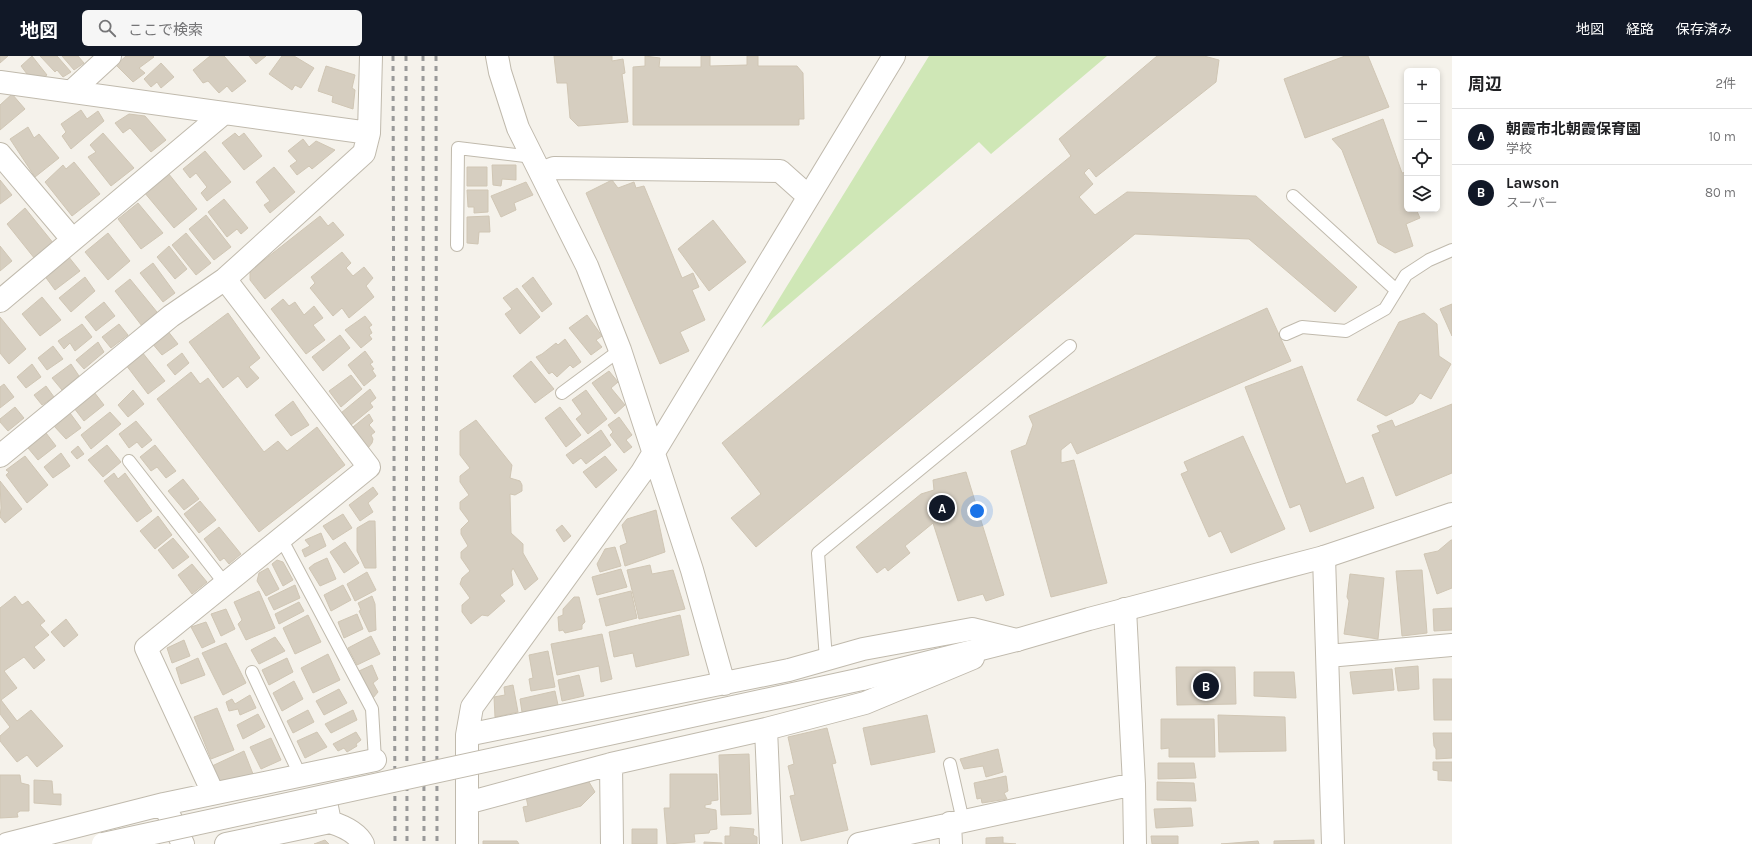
<!DOCTYPE html>
<html lang="ja">
<head>
<meta charset="utf-8">
<style>
  body { margin:0; font-family:Karla,"Noto Sans JP",sans-serif; background:#f6f6f6; color:#202124 }
  .controls { position:absolute; right:12px; top:12px; display:grid; overflow:hidden; border-radius:6px; box-shadow:0 2px 6px #0003 }
  .controls button { width:36px; height:36px; display:grid; place-items:center; padding:0; border:0; border-bottom:1px solid #e0e0e0; background:#fff; color:#202124; font:20px sans-serif }
  .you { position:absolute; left:977px; top:455px; width:14px; height:14px; margin:-10px; border:3px solid #fff; border-radius:50%; background:#1a73e8; box-shadow:0 0 0 6px #1a73e833 }
  .badge { display:grid; place-items:center; width:26px; height:26px; border-radius:50%; background:#111827; color:#fff; font-size:13px; font-weight:700 }
  .pin { position:absolute; translate:-50% -50%; border:2px solid #fff; box-shadow:0 1px 4px #0006 }
  .list { margin:0; padding:0; list-style:none }
  h2 { display:flex; justify-content:space-between; align-items:center; height:52px; margin:0; padding:0 16px; font-size:17px }
  h2 small { font-size:13px; font-weight:400; color:#757577 }
  .list li { display:grid; grid-template-columns:26px 1fr auto; gap:12px; align-items:center; box-sizing:border-box; height:56px; padding:0 16px; border-top:1px solid #e0e0e0 }
  .list b { display:block; font-size:15px; white-space:nowrap }
  .list p { margin:0; font-size:13px; white-space:nowrap; color:#757577 }
  .list em { font-size:13px; font-style:normal; color:#757577 }
  .icon { flex:none; width:22px; height:22px; fill:none; stroke:currentColor; stroke-width:2; stroke-linecap:round; stroke-linejoin:round }
  .map { position:relative; flex:none; width:1452px; height:788px; overflow:hidden }
  header { display:flex; align-items:center; gap:24px; box-sizing:border-box; height:56px; padding:0 20px; background:#111827; color:#fff }
  header strong { font-size:19px }
  nav { display:flex; gap:22px; margin-inline-start:auto; font-size:14px }
  .search { width:280px; height:36px; background:#f6f6f6; display:flex; align-items:center; gap:10px; box-sizing:border-box; padding:0 14px; border-radius:6px; color:#757577; font-size:15px }
  main { display:flex }
  aside { flex:1; background:#fff }
  .map>svg:first-child { display:block }
</style>
</head>
<body>
<header>
<strong>地図</strong>
<div class="search"><svg class="icon" aria-label="search" viewBox="0 0 24 24"><circle cx="10" cy="10" r="6"/><path d="M15 15l6 6"/></svg>ここで検索</div>
<nav><a>地図</a><a>経路</a><a>保存済み</a></nav>
</header>
<main>
<div class="map">
<svg width="1452" height="788" viewBox="0 0 1452 788">
  <rect width="100%" height="100%" fill="#f5f2eb"/>
  <path fill="#cfe7b6" d="M 929,0 L 1107,0 L 991,98 L 979,86 L 761,272 Z"/>
  <path fill="#d6cec0" stroke="#d0c6b4" d="M 0,0 L 8,0 L 0,7 Z
    M 32,0 L 47,19 L 44,21 L 27,18 L 21,10 Z
    M 40,0 L 57,0 L 71,16 L 63,21 L 57,14 L 55,16 Z
    M 62,0 L 78,0 L 84,7 L 74,14 Z
    M 126,0 L 153,0 L 154,1 L 139,12 L 145,17 L 133,26 L 116,9 Z
    M 210,0 L 224,0 L 246,25 L 232,36 L 227,30 L 219,37 L 208,25 L 203,27 L 193,14 Z
    M 249,0 L 266,0 L 256,8 Z
    M 282,0 L 294,0 L 314,12 L 301,32 L 295,29 L 292,34 L 269,18 Z
    M 554,0 L 612,0 L 612,5 L 623,3 L 625,17 L 622,18 L 628,66 L 578,70 L 570,62 L 567,27 L 557,27 Z
    M 645,0 L 660,2 L 659,11 L 701,11 L 701,0 L 710,0 L 710,10 L 747,9 L 747,0 L 758,0 L 758,10 L 797,10 L 803,17 L 804,63 L 799,63 L 799,69 L 633,69 L 633,11 L 645,10 Z
    M 1157,0 L 1204,0 L 1219,4 L 1216,26 L 1096,121 L 1089,112 L 1084,117 L 1093,128 L 1079,141 L 1095,159 L 1127,136 L 1256,140 L 1357,231 L 1335,256 L 1249,183 L 1135,178 L 756,491 L 731,462 L 761,438 L 722,387 L 1071,100 L 1059,83 Z
    M 1345,0 L 1368,0 L 1389,51 L 1305,82 L 1284,23 Z
    M 161,7 L 174,21 L 161,32 L 157,26 L 151,31 L 144,23 Z
    M 326,10 L 355,19 L 352,32 L 355,34 L 353,53 L 332,46 L 333,40 L 318,35 Z
    M 12,38 L 25,53 L 0,74 L 0,49 Z
    M 81,54 L 87,63 L 98,55 L 104,65 L 71,93 L 62,80 L 66,76 L 61,68 Z
    M 129,58 L 145,60 L 166,84 L 151,96 L 130,72 L 123,77 L 115,67 Z
    M 1383,63 L 1402,117 L 1407,116 L 1407,153 L 1416,153 L 1420,162 L 1406,168 L 1413,190 L 1395,197 L 1378,187 L 1342,94 L 1332,83 Z
    M 28,71 L 34,82 L 39,78 L 59,102 L 35,121 L 10,83 Z
    M 103,77 L 134,112 L 111,130 L 88,101 L 96,96 L 90,89 Z
    M 235,77 L 239,81 L 244,77 L 262,100 L 244,114 L 222,87 Z
    M 303,83 L 309,91 L 316,85 L 335,94 L 312,113 L 309,110 L 297,119 L 290,110 L 297,105 L 288,95 Z
    M 205,95 L 231,126 L 207,145 L 201,137 L 207,131 L 196,117 L 190,122 L 183,113 Z
    M 74,106 L 100,138 L 72,160 L 45,126 L 63,109 L 66,113 Z
    M 492,109 L 516,109 L 516,124 L 502,123 L 501,130 L 493,129 Z
    M 274,111 L 295,136 L 270,157 L 264,149 L 270,145 L 256,126 Z
    M 467,111 L 487,111 L 487,130 L 467,130 Z
    M 168,117 L 197,153 L 174,172 L 144,136 Z
    M 0,124 L 12,139 L 0,148 Z
    M 612,124 L 618,132 L 634,126 L 636,132 L 644,130 L 682,222 L 693,217 L 699,231 L 692,234 L 705,264 L 680,276 L 689,295 L 660,308 L 586,137 Z
    M 526,126 L 533,139 L 514,147 L 516,154 L 501,161 L 491,140 Z
    M 467,134 L 488,134 L 488,156 L 474,157 L 474,151 L 468,151 Z
    M 224,143 L 248,172 L 241,178 L 237,173 L 227,181 L 208,156 Z
    M 138,147 L 163,177 L 141,193 L 118,163 Z
    M 25,152 L 54,188 L 35,203 L 7,168 Z
    M 206,159 L 231,191 L 214,204 L 189,173 Z
    M 320,160 L 328,170 L 333,166 L 344,179 L 265,243 L 250,224 L 250,215 Z
    M 489,160 L 490,176 L 479,176 L 478,188 L 467,187 L 467,161 Z
    M 713,164 L 746,206 L 709,235 L 678,193 Z
    M 108,177 L 130,205 L 108,224 L 85,196 Z
    M 186,177 L 211,207 L 196,219 L 172,189 Z
    M 0,190 L 12,205 L 0,215 Z
    M 169,190 L 187,213 L 175,223 L 157,201 Z
    M 342,196 L 351,207 L 346,212 L 353,220 L 364,211 L 373,222 L 366,230 L 374,241 L 349,262 L 342,252 L 333,260 L 310,232 L 315,227 L 311,221 Z
    M 68,200 L 80,215 L 55,234 L 44,219 Z
    M 153,207 L 175,237 L 163,246 L 140,217 Z
    M 85,221 L 95,235 L 71,256 L 59,242 Z
    M 533,221 L 552,248 L 542,256 L 522,230 Z
    M 130,223 L 157,256 L 142,270 L 115,235 Z
    M 517,232 L 540,261 L 520,278 L 505,258 L 512,253 L 503,242 Z
    M 42,241 L 61,264 L 40,280 L 22,258 Z
    M 283,243 L 289,250 L 295,246 L 304,259 L 314,250 L 323,262 L 313,269 L 325,284 L 306,298 L 271,253 Z
    M 104,246 L 115,260 L 96,275 L 85,261 Z
    M 1452,248 L 1452,280 L 1440,253 Z
    M 1267,252 L 1291,305 L 1077,398 L 1071,386 L 1061,394 L 1061,407 L 1074,404 L 1107,527 L 1051,541 L 1011,395 L 1026,389 L 1033,369 L 1029,360 Z
    M 228,257 L 260,302 L 249,311 L 259,322 L 247,332 L 238,320 L 223,332 L 189,286 Z
    M 1424,257 L 1437,268 L 1439,300 L 1451,308 L 1431,343 L 1420,337 L 1413,347 L 1386,360 L 1357,344 L 1399,266 Z
    M 587,259 L 602,280 L 596,284 L 602,291 L 591,299 L 569,272 Z
    M 365,260 L 372,269 L 369,271 L 372,277 L 369,279 L 372,283 L 361,292 L 345,274 Z
    M 0,261 L 26,293 L 9,308 L 0,297 Z
    M 82,268 L 92,281 L 75,295 L 70,287 L 64,293 L 58,285 Z
    M 119,268 L 128,279 L 111,292 L 102,281 Z
    M 167,274 L 178,288 L 162,299 L 151,286 Z
    M 340,279 L 350,292 L 323,315 L 312,301 Z
    M 565,283 L 581,306 L 573,312 L 570,309 L 557,321 L 552,316 L 549,318 L 536,301 L 542,298 L 556,287 L 558,289 Z
    M 98,286 L 104,296 L 84,313 L 76,304 Z
    M 53,290 L 63,303 L 47,314 L 38,302 Z
    M 365,295 L 373,306 L 370,308 L 374,313 L 372,314 L 376,320 L 364,330 L 348,309 Z
    M 142,296 L 165,325 L 148,338 L 126,309 Z
    M 182,297 L 189,307 L 175,319 L 167,309 Z
    M 531,305 L 554,333 L 535,347 L 513,320 Z
    M 32,308 L 41,321 L 26,332 L 17,321 Z
    M 71,308 L 79,320 L 62,334 L 52,322 Z
    M 1302,310 L 1346,428 L 1363,421 L 1374,452 L 1310,476 L 1300,448 L 1290,452 L 1245,331 Z
    M 609,315 L 618,326 L 611,332 L 625,349 L 615,358 L 592,327 Z
    M 191,316 L 200,328 L 208,322 L 264,396 L 278,385 L 287,395 L 317,371 L 345,409 L 259,476 L 157,343 Z
    M 351,319 L 362,333 L 341,351 L 329,335 Z
    M 4,328 L 14,341 L 0,352 L 0,331 Z
    M 46,330 L 54,341 L 42,349 L 34,339 Z
    M 370,333 L 376,342 L 370,347 L 373,351 L 351,369 L 341,357 Z
    M 133,334 L 144,348 L 128,361 L 118,349 Z
    M 586,334 L 607,363 L 588,378 L 576,363 L 582,358 L 572,344 Z
    M 94,336 L 104,349 L 84,365 L 74,352 Z
    M 293,345 L 309,369 L 291,380 L 275,359 Z
    M 1452,348 L 1452,417 L 1396,440 L 1372,379 L 1380,376 L 1377,370 L 1392,364 L 1395,371 Z
    M 15,351 L 24,362 L 8,375 L 0,366 L 0,363 Z
    M 560,351 L 581,379 L 566,391 L 545,362 Z
    M 110,356 L 121,368 L 91,393 L 81,379 Z
    M 70,357 L 81,372 L 66,383 L 54,370 Z
    M 369,358 L 373,365 L 369,369 L 375,376 L 371,379 L 373,383 L 372,387 L 368,392 L 353,371 Z
    M 619,361 L 632,379 L 626,384 L 632,391 L 624,397 L 610,379 L 613,376 L 608,369 Z
    M 476,364 L 512,409 L 510,422 L 520,425 L 522,429 L 522,435 L 515,439 L 510,438 L 511,477 L 523,488 L 523,497 L 538,523 L 525,534 L 513,512 L 511,516 L 513,529 L 500,539 L 505,545 L 488,560 L 482,559 L 471,568 L 462,556 L 462,549 L 470,542 L 460,528 L 462,522 L 470,515 L 461,502 L 461,496 L 468,490 L 461,478 L 461,473 L 469,465 L 460,453 L 460,446 L 469,439 L 460,426 L 460,420 L 470,412 L 460,399 L 460,375 Z
    M 136,365 L 152,384 L 142,392 L 137,386 L 129,392 L 119,378 Z
    M 601,374 L 611,389 L 586,408 L 581,402 L 573,408 L 566,399 Z
    M 46,377 L 56,390 L 38,404 L 28,392 Z
    M 1243,380 L 1285,473 L 1231,497 L 1221,475 L 1209,481 L 1181,418 L 1188,415 L 1184,406 Z
    M 107,389 L 121,406 L 103,421 L 88,404 Z
    M 155,389 L 176,415 L 166,422 L 157,411 L 151,415 L 140,401 Z
    M 78,390 L 84,398 L 77,403 L 71,396 Z
    M 61,397 L 70,410 L 53,422 L 44,411 Z
    M 25,400 L 48,429 L 27,447 L 6,419 L 9,416 L 6,414 Z
    M 605,400 L 617,414 L 596,432 L 583,416 Z
    M 966,416 L 1004,539 L 986,545 L 983,538 L 958,545 L 933,467 L 905,490 L 910,497 L 888,515 L 885,511 L 877,517 L 856,491 L 921,438 L 934,434 L 933,424 Z
    M 114,417 L 118,423 L 125,417 L 152,455 L 137,466 L 104,425 Z
    M 183,423 L 199,443 L 184,454 L 168,435 Z
    M 0,425 L 22,453 L 5,467 L 0,461 L 1,452 Z
    M 373,431 L 378,438 L 368,447 L 373,456 L 360,465 L 349,449 Z
    M 200,445 L 216,464 L 199,477 L 184,458 Z
    M 656,454 L 665,496 L 625,510 L 620,490 L 627,487 L 622,469 L 627,463 Z
    M 343,458 L 352,472 L 333,484 L 323,470 Z
    M 158,460 L 172,479 L 155,493 L 140,475 Z
    M 369,465 L 375,465 L 376,512 L 365,512 L 357,495 L 357,472 Z
    M 562,469 L 571,480 L 564,486 L 556,474 Z
    M 219,471 L 241,498 L 229,508 L 224,502 L 220,505 L 204,483 Z
    M 321,477 L 326,490 L 305,501 L 302,494 L 310,490 L 305,484 Z
    M 173,482 L 189,501 L 173,513 L 158,494 Z
    M 1451,484 L 1452,484 L 1452,532 L 1437,538 L 1424,498 L 1438,495 Z
    M 345,486 L 359,507 L 344,517 L 330,496 Z
    M 615,491 L 621,510 L 600,516 L 597,508 L 605,493 Z
    M 327,502 L 336,523 L 320,530 L 309,512 L 314,508 Z
    M 277,504 L 283,506 L 293,524 L 283,530 L 272,508 Z
    M 192,508 L 207,526 L 192,538 L 178,519 Z
    M 650,509 L 652,518 L 673,514 L 685,553 L 639,563 L 627,514 Z
    M 268,512 L 279,533 L 266,540 L 257,525 L 259,517 Z
    M 621,513 L 627,531 L 597,539 L 592,521 Z
    M 1422,514 L 1427,577 L 1402,580 L 1396,515 Z
    M 367,516 L 376,534 L 355,545 L 347,528 Z
    M 1350,518 L 1384,522 L 1378,583 L 1344,578 L 1349,545 L 1347,541 Z
    M 295,529 L 300,542 L 274,554 L 268,542 Z
    M 343,529 L 351,544 L 331,555 L 324,539 Z
    M 259,535 L 275,572 L 246,584 L 238,568 L 242,564 L 234,546 Z
    M 631,535 L 637,562 L 606,570 L 599,543 Z
    M 15,540 L 22,549 L 28,545 L 45,565 L 40,569 L 49,579 L 34,591 L 45,604 L 34,613 L 24,601 L 4,615 L 17,632 L 1,644 L 17,665 L 31,654 L 63,690 L 37,711 L 27,699 L 17,706 L 0,685 L 0,680 L 10,671 L 0,658 L 0,552 Z
    M 372,540 L 375,548 L 376,574 L 369,576 L 359,555 L 361,554 L 358,547 Z
    M 574,541 L 579,541 L 585,566 L 582,569 L 582,573 L 565,577 L 563,574 L 559,575 L 558,561 L 563,559 L 563,553 Z
    M 299,546 L 304,555 L 279,568 L 275,558 Z
    M 1452,552 L 1452,574 L 1434,575 L 1433,553 Z
    M 226,553 L 235,573 L 221,580 L 211,558 Z
    M 357,558 L 363,573 L 344,582 L 338,566 Z
    M 308,559 L 321,586 L 295,598 L 283,572 Z
    M 680,559 L 689,599 L 636,611 L 633,597 L 614,601 L 609,576 Z
    M 66,563 L 78,579 L 64,591 L 51,576 Z
    M 206,566 L 215,586 L 202,592 L 191,571 Z
    M 602,578 L 612,623 L 601,626 L 599,610 L 557,619 L 551,588 Z
    M 371,580 L 380,598 L 357,609 L 348,592 Z
    M 275,581 L 285,595 L 259,608 L 251,594 Z
    M 184,584 L 190,600 L 172,607 L 167,592 Z
    M 226,587 L 246,627 L 223,639 L 202,597 Z
    M 548,595 L 555,631 L 531,635 L 529,623 L 533,622 L 529,599 Z
    M 328,598 L 340,624 L 313,637 L 301,612 Z
    M 198,602 L 205,619 L 181,628 L 176,612 Z
    M 287,602 L 293,616 L 269,629 L 262,614 Z
    M 372,609 L 378,623 L 373,627 L 378,636 L 373,642 L 359,615 Z
    M 1418,610 L 1419,633 L 1398,635 L 1395,612 Z
    M 1176,611 L 1235,611 L 1236,648 L 1177,649 Z
    M 1392,613 L 1394,634 L 1353,638 L 1350,616 Z
    M 1254,616 L 1294,616 L 1296,642 L 1254,640 Z
    M 579,619 L 584,640 L 562,645 L 558,624 Z
    M 1433,623 L 1452,623 L 1452,664 L 1434,664 Z
    M 294,625 L 303,643 L 282,655 L 273,637 Z
    M 513,629 L 518,656 L 495,661 L 494,641 L 505,639 L 504,631 Z
    M 339,633 L 347,647 L 324,659 L 316,645 Z
    M 555,635 L 558,649 L 522,656 L 520,643 Z
    M 250,639 L 256,652 L 240,659 L 238,653 L 229,655 L 226,646 L 232,643 L 235,648 Z
    M 217,652 L 234,694 L 211,703 L 194,661 Z
    M 308,654 L 314,666 L 293,677 L 287,665 Z
    M 353,654 L 357,664 L 331,677 L 325,668 Z
    M 258,658 L 265,671 L 243,683 L 237,669 Z
    M 927,659 L 935,696 L 871,709 L 863,672 Z
    M 1218,659 L 1285,661 L 1286,695 L 1219,696 Z
    M 1161,663 L 1214,663 L 1215,701 L 1169,701 L 1169,692 L 1161,693 Z
    M 827,672 L 836,707 L 832,708 L 848,774 L 801,785 L 790,740 L 795,739 L 788,710 L 794,708 L 788,681 Z
    M 317,676 L 327,691 L 305,702 L 297,685 Z
    M 356,676 L 361,684 L 356,688 L 357,690 L 347,696 L 344,692 L 338,695 L 333,688 Z
    M 1433,677 L 1452,677 L 1452,702 L 1436,703 L 1436,693 L 1434,690 Z
    M 271,682 L 281,704 L 261,713 L 250,691 Z
    M 998,693 L 1003,716 L 986,721 L 983,710 L 964,713 L 960,703 Z
    M 244,695 L 253,718 L 219,725 L 212,710 Z
    M 749,698 L 751,758 L 721,759 L 719,699 Z
    M 1433,706 L 1452,706 L 1452,725 L 1438,724 L 1438,715 L 1433,714 Z
    M 1158,707 L 1194,707 L 1196,722 L 1158,723 Z
    M 670,718 L 717,718 L 718,744 L 711,745 L 711,748 L 705,749 L 705,752 L 716,754 L 717,773 L 710,774 L 709,777 L 694,778 L 695,786 L 667,788 L 664,752 L 670,752 Z
    M 0,719 L 20,719 L 21,727 L 29,729 L 29,755 L 20,755 L 17,757 L 18,761 L 0,762 Z
    M 1006,720 L 1008,735 L 1004,737 L 1007,743 L 982,747 L 981,742 L 977,743 L 974,727 Z
    M 34,724 L 52,725 L 53,738 L 61,738 L 61,749 L 34,747 Z
    M 589,726 L 595,736 L 581,750 L 526,766 L 523,751 L 528,750 L 526,741 Z
    M 1157,726 L 1194,727 L 1196,745 L 1157,744 Z
    M 1191,752 L 1193,770 L 1156,772 L 1154,753 Z
    M 730,771 L 754,773 L 753,779 L 757,781 L 757,788 L 725,788 L 725,780 L 730,780 Z
    M 632,773 L 657,773 L 657,788 L 632,788 Z
    M 1151,780 L 1178,780 L 1178,788 L 1152,788 Z
    M 1003,781 L 1003,787 L 1016,788 L 986,788 L 986,782 Z
    M 325,784 L 329,788 L 314,788 Z
    M 1314,784 L 1314,788 L 1274,788 L 1274,785 Z
    M 483,785 L 517,785 L 519,788 L 483,788 Z
    M 1258,785 L 1259,788 L 1221,788 Z
    M 704,786 L 722,787 L 722,788 L 704,788 Z"/>
  <g fill="none" stroke-linecap="round" stroke-linejoin="round">
    <defs>
      <path id="service" d="M 1293,140 L 1396,234
        M 457,189 L 458,92 L 533,101
        M 1286,278 L 1302,271 L 1346,275 L 1385,253 L 1406,219 L 1429,204 L 1452,194
        M 562,337 L 620,294
        M 129,405 L 226,529
        M 282,484 L 372,653 L 375,704
        M 826,603 L 818,497 L 1070,290
        M 252,616 L 300,719
        M 950,708 L 963,765"/>
      <path id="minor" d="M 497,0 L 500,16 L 518,72 L 587,210 L 620,294 L 692,514 L 724,628
        M 0,26 L 369,77
        M 72,35 L 110,0
        M 0,98 L 72,183
        M 541,117 L 554,112 L 780,115 L 808,140
        M 0,245 L 224,57
        M 0,400 L 171,260 L 225,223 L 364,97 L 369,77 L 371,0
        M 1324,501 L 1333,788
        M 1125,553 L 1134,728 L 1135,788
        M 1328,600 L 1452,589
        M 766,673 L 771,788
        M 467,679 L 789,614 L 863,593 L 972,573 L 1017,584
        M 611,708 L 612,788
        M 213,737 L 146,592 L 369,411 L 225,223
        M 467,747 L 611,708 L 766,673 L 865,647 L 973,602
        M 327,751 L 330,766 C 343,770 357,776 363,788
        M 167,755 L 183,788
        M 950,767 L 951,788
        M 7,788 L 164,748 L 375,704
        M 226,788 L 330,766
        M 467,788 L 467,679 L 472,651 L 642,416 L 894,0
        M 859,788 L 1134,728"/>
      <path id="tertiary" d="M 862,623 L 1017,584 L 1089,563 L 1324,501 L 1452,458"/>
    </defs>
    <use href="#service" stroke="#c0baad" stroke-width="14"/>
    <use href="#minor" stroke="#c0baad" stroke-width="24"/>
    <use href="#tertiary" stroke="#c0baad" stroke-width="24"/>
    <use href="#service" stroke="#fff" stroke-width="12"/>
    <use href="#minor" stroke="#fff" stroke-width="22"/>
    <use href="#tertiary" stroke="#fff" stroke-width="22"/>
    <path stroke="#999" stroke-width="3" stroke-dasharray="5 5" stroke-linecap="butt" d="M 393,0 L 395,788
      M 406,0 L 407,788
      M 423,0 L 424,788
      M 436,0 L 437,788"/>
    <defs>
      <path id="tertiary-bridge" d="M 103,788 L 862,623"/>
    </defs>
    <use href="#tertiary-bridge" stroke="#c0baad" stroke-width="24" stroke-linecap="butt"/>
    <use href="#tertiary-bridge" stroke="#fff" stroke-width="22"/>
  </g>
</svg>
<div class="controls">
<button>+</button>
<button>−</button>
<button><svg class="icon" aria-label="locate" viewBox="0 0 24 24"><circle cx="12" cy="12" r="6"/><path d="M12 2v4M12 18v4M2 12h4M18 12h4"/></svg></button>
<button><svg class="icon" aria-label="layers" viewBox="0 0 24 24"><path d="M12 4l9 5-9 5-9-5zM3 14l9 5 9-5"/></svg></button>
</div>
<div class="you"></div>
<div class="pin badge" style="left:942px;top:452px">A</div>
<div class="pin badge" style="left:1206px;top:630px">B</div>
</div>
<aside>
<h2>周辺<small>2件</small></h2>
<ul class="list">
<li><span class="badge">A</span><div><b>朝霞市北朝霞保育園</b><p>学校</p></div><em>10 m</em></li>
<li><span class="badge">B</span><div><b>Lawson</b><p>スーパー</p></div><em>80 m</em></li>
</ul>
</aside>
</main>
</body>
</html>
